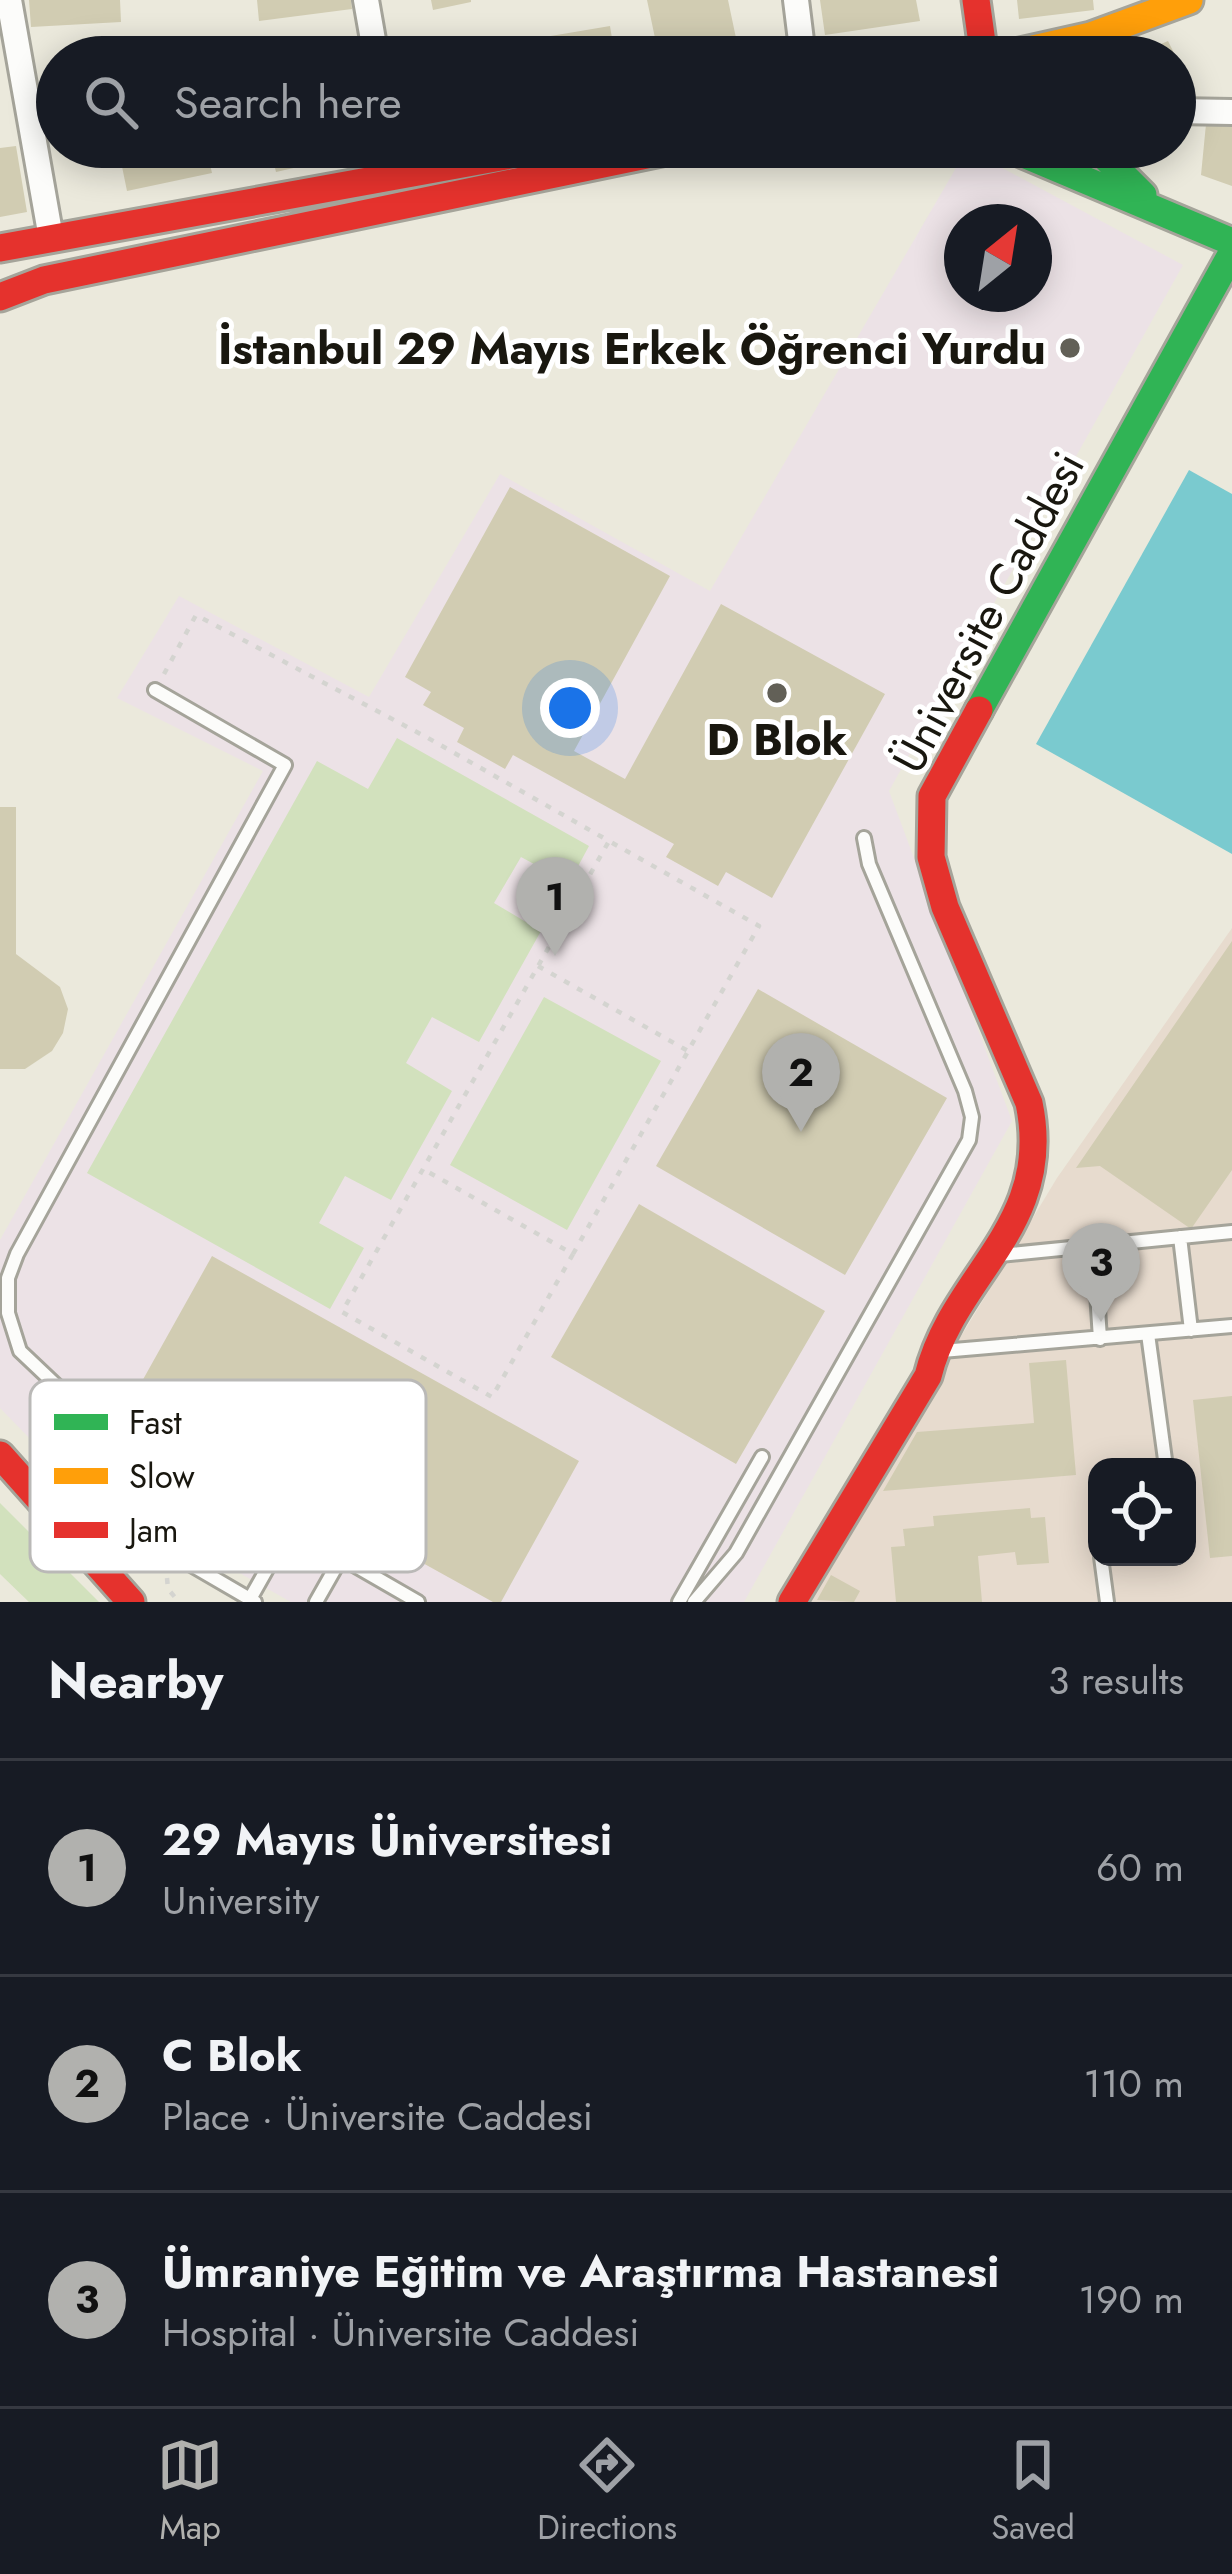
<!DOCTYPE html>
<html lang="en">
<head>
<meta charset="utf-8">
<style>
  body { margin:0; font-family:Jost,sans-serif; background:#20242c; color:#f1f3f6 }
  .controls { position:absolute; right:36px; bottom:36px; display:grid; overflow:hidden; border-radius:24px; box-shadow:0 6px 30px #0003 }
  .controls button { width:108px; height:108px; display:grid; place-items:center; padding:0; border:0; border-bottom:3px solid #363941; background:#171b24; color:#f1f3f6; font:60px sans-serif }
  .compass { position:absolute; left:944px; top:204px; width:108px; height:108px; border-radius:50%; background:#171b24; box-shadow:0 6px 30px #0003; rotate:30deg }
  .you { position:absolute; left:570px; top:708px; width:42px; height:42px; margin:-30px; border:9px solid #fff; border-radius:50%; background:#1a73e8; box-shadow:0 0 0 18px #1a73e833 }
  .badge { display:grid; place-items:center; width:78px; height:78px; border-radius:50%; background:#b1b1ae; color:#111; font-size:39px; font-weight:700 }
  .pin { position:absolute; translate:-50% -99px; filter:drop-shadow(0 3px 6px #0008) }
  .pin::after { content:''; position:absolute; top:63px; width:42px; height:36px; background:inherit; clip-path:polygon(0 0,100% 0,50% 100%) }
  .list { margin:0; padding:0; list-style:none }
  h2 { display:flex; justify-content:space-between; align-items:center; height:156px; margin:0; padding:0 48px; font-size:51px }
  h2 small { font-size:39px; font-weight:400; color:#9ea1a6 }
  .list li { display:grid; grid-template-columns:78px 1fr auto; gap:36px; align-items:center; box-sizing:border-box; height:216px; padding:0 48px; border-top:3px solid #363941 }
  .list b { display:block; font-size:45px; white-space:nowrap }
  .list p { margin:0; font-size:39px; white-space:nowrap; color:#9ea1a6 }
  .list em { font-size:39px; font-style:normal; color:#9ea1a6 }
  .icon { flex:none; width:66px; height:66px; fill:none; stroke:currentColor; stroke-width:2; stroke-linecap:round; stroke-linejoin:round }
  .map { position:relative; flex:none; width:1232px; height:1602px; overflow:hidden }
  .search { position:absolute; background:#171b24; box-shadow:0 6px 30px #0003; left:36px; right:36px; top:36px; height:132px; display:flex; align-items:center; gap:30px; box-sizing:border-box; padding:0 42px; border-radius:66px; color:#9ea1a6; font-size:45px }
  .sheet { height:804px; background:#171b24 }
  nav { display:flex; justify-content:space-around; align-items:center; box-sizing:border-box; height:168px; border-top:3px solid #363941; background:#171b24; font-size:33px; color:#9ea1a6 }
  nav a { display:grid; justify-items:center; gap:6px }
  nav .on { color:#b1b1ae }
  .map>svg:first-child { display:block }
</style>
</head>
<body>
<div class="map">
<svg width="1232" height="1602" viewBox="0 0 1232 1602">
  <rect width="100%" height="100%" fill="#ebe9dc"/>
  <path fill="#ece2e6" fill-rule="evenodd" d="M 967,149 L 1183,265 L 889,791 L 1012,1121 L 744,1602 L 291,1602 L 172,1535 L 125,1536 L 0,1408 L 0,1240 L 263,771 L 117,698 L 179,596 L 369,697 L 500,474 L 710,591 ZM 962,222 L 1034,222 L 1034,294 L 962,294 Z"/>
  <path fill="#e7dbce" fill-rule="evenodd" d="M 1232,928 L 1232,1602 L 800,1602 L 1057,1178 ZM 1097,1467 L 1187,1467 L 1187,1557 L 1097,1557 Z"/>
  <path fill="#d2e1bd" d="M 397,738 L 589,846 L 569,883 L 521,857 L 494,903 L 541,931 L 479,1042 L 432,1017 L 406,1063 L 452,1091 L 391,1200 L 345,1176 L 319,1223 L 364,1248 L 330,1309 L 87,1173 L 317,761 L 368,789 Z
    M 544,997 L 661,1061 L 567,1230 L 450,1165 Z
    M 0,1503 L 99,1602 L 29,1602 L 0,1574 Z"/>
  <path fill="#7acacf" d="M 1189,470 L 1232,494 L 1232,854 L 1036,744 Z"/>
  <path fill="#d1ccb2" d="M 29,0 L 120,0 L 121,22 L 31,27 Z
    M 257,0 L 351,0 L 352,9 L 259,21 Z
    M 431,0 L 471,0 L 471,2 L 433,10 Z
    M 647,0 L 728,0 L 740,57 L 659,57 Z
    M 820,0 L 916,0 L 920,21 L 825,35 Z
    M 1017,0 L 1093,0 L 1094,10 L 1019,19 Z
    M 610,26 L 615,57 L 524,57 L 521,41 Z
    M 474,38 L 477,57 L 434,57 L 432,45 Z
    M 1168,41 L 1185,75 L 1175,77 L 1175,57 L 1131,57 Z
    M 1206,124 L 1232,127 L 1232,186 L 1201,175 Z
    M 16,146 L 27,212 L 0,217 L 0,148 Z
    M 118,147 L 206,147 L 212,173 L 127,191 Z
    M 270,147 L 358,147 L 360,153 L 276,172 Z
    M 510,487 L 670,576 L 574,751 L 625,779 L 721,604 L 885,694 L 772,898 L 726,872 L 718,886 L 666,857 L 674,844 L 513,755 L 505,769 L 457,742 L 464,728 L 423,705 L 431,692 L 405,677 Z
    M 0,807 L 16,807 L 16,954 L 60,987 L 68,1009 L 63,1033 L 52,1051 L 25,1069 L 0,1069 Z
    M 1232,941 L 1232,1170 L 1191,1229 L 1100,1166 L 1076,1168 Z
    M 758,989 L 947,1098 L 845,1275 L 656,1166 Z
    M 639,1204 L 825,1311 L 736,1464 L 551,1357 Z
    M 212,1256 L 579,1461 L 501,1602 L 493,1602 L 131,1401 Z
    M 1066,1360 L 1076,1475 L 883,1491 L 917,1432 L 1034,1423 L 1029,1363 Z
    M 1232,1396 L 1232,1556 L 1210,1558 L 1193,1400 Z
    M 1030,1508 L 1031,1518 L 1045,1517 L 1049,1563 L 1017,1565 L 1015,1552 L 978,1556 L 982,1602 L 896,1602 L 891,1547 L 905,1546 L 903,1529 L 934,1526 L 933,1516 Z
    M 831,1575 L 860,1591 L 854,1602 L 817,1600 Z"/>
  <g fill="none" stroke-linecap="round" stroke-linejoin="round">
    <defs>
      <path id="lane" d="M 155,690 L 285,765 L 17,1254 L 8,1278 L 8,1313 L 20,1351 L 77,1405 L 418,1602
        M 1180,1237 L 1191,1330
        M 1094,1246 L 1100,1339
        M 1000,1255 L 1232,1232
        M 1148,1334 L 1166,1467
        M 942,1351 L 1232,1326
        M 95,1547 L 164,1554 L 188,1563 L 255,1602
        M 1101,1557 L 1107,1602
        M 250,1599 L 290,1528
        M 316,1602 L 341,1558
        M 679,1602 L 762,1457
        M 694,1602 L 736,1553 L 969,1140 L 972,1117 L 965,1091 L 869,864 L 864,838"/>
      <path id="street" d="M 9,0 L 51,238
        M 366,0 L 376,57
        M 796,0 L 803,57
        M 1175,111 L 1232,112"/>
      <path id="fast" d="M 1007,147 L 1232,242
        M 1095,147 L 1143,195
        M 979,710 L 1232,253"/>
      <path id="slow" d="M 998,57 L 1091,36 L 1189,0"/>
      <path id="jam" d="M 976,0 L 984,57
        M 0,248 L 555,147
        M 0,297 L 44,280 L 685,147
        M 0,1455 L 131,1602
        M 792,1602 L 928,1376 C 953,1274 1055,1226 1029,1103 L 945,907 L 931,857 L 932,796 L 979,710"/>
    </defs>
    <use href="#lane" stroke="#a5a49a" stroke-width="18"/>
    <use href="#street" stroke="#a5a49a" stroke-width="30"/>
    <use href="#fast" stroke="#a5a49a" stroke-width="33"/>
    <use href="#slow" stroke="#a5a49a" stroke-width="33"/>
    <use href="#jam" stroke="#a5a49a" stroke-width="33"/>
    <path stroke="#d4d4d0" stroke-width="4.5" stroke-dasharray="6 9" stroke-linecap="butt" d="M 164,674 L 196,615 L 428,738 L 609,841 L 342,1312 L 492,1397 L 573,1254 L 423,1169
      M 538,966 L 688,1051
      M 573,1254 L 759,926 L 609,841
      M 167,1578 L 168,1589 L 179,1602"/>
    <use href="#lane" stroke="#fcfcfa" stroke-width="12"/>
    <use href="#street" stroke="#fcfcfa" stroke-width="24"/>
    <use href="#fast" stroke="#30b455" stroke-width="27"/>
    <use href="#slow" stroke="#ff9f0a" stroke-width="27"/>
    <use href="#jam" stroke="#e5322d" stroke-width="27"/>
  </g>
  <g fill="#626057" stroke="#fff" stroke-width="4.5">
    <circle cx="1070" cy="348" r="12"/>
    <circle cx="777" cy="693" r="12"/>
  </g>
  <g text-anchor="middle" stroke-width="10" stroke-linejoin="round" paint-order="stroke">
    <g font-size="45" font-weight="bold" fill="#19170f" stroke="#fff" text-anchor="end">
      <text x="1046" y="364">İstanbul 29 Mayıs Erkek Öğrenci Yurdu</text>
      <text x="777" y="755" text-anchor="middle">D Blok</text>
    </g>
    <g font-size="45" fill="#19170f" stroke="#fff">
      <text transform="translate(988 612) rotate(-62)" y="16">Üniversite Caddesi</text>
    </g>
  </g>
  <rect x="30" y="1380" width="396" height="192" rx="18" fill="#fff" stroke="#bab9b7" stroke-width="3"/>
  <rect x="54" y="1414" width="54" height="16" fill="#30b455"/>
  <rect x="54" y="1468" width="54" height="16" fill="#ff9f0a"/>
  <rect x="54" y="1522" width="54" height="16" fill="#e5322d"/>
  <g font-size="33" fill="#19170f">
    <text x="129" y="1434">Fast</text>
    <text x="129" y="1488">Slow</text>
    <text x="129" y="1542">Jam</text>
  </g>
</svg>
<div class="controls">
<button><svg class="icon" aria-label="locate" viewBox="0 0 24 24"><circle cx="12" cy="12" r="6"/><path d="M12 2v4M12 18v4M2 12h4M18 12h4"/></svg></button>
</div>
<svg class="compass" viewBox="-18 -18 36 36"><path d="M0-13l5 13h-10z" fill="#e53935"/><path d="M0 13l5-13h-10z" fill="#9ea1a6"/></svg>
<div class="you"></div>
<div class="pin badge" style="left:555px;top:956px">1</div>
<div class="pin badge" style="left:801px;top:1132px">2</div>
<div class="pin badge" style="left:1101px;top:1322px">3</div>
<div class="search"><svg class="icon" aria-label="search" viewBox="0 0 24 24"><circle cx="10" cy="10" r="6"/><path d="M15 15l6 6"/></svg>Search here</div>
</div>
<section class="sheet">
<h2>Nearby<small>3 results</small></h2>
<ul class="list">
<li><span class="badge">1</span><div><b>29 Mayıs Üniversitesi</b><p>University</p></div><em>60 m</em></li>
<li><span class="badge">2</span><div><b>C Blok</b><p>Place · Üniversite Caddesi</p></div><em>110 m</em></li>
<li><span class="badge">3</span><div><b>Ümraniye Eğitim ve Araştırma Hastanesi</b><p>Hospital · Üniversite Caddesi</p></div><em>190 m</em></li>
</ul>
</section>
<nav>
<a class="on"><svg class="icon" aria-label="map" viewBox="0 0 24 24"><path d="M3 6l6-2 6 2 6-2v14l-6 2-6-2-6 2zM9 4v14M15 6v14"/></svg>Map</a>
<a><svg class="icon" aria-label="directions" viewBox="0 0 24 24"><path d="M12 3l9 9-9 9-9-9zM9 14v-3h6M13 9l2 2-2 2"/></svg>Directions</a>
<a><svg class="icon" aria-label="saved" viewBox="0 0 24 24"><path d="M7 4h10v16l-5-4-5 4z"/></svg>Saved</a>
</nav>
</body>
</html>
